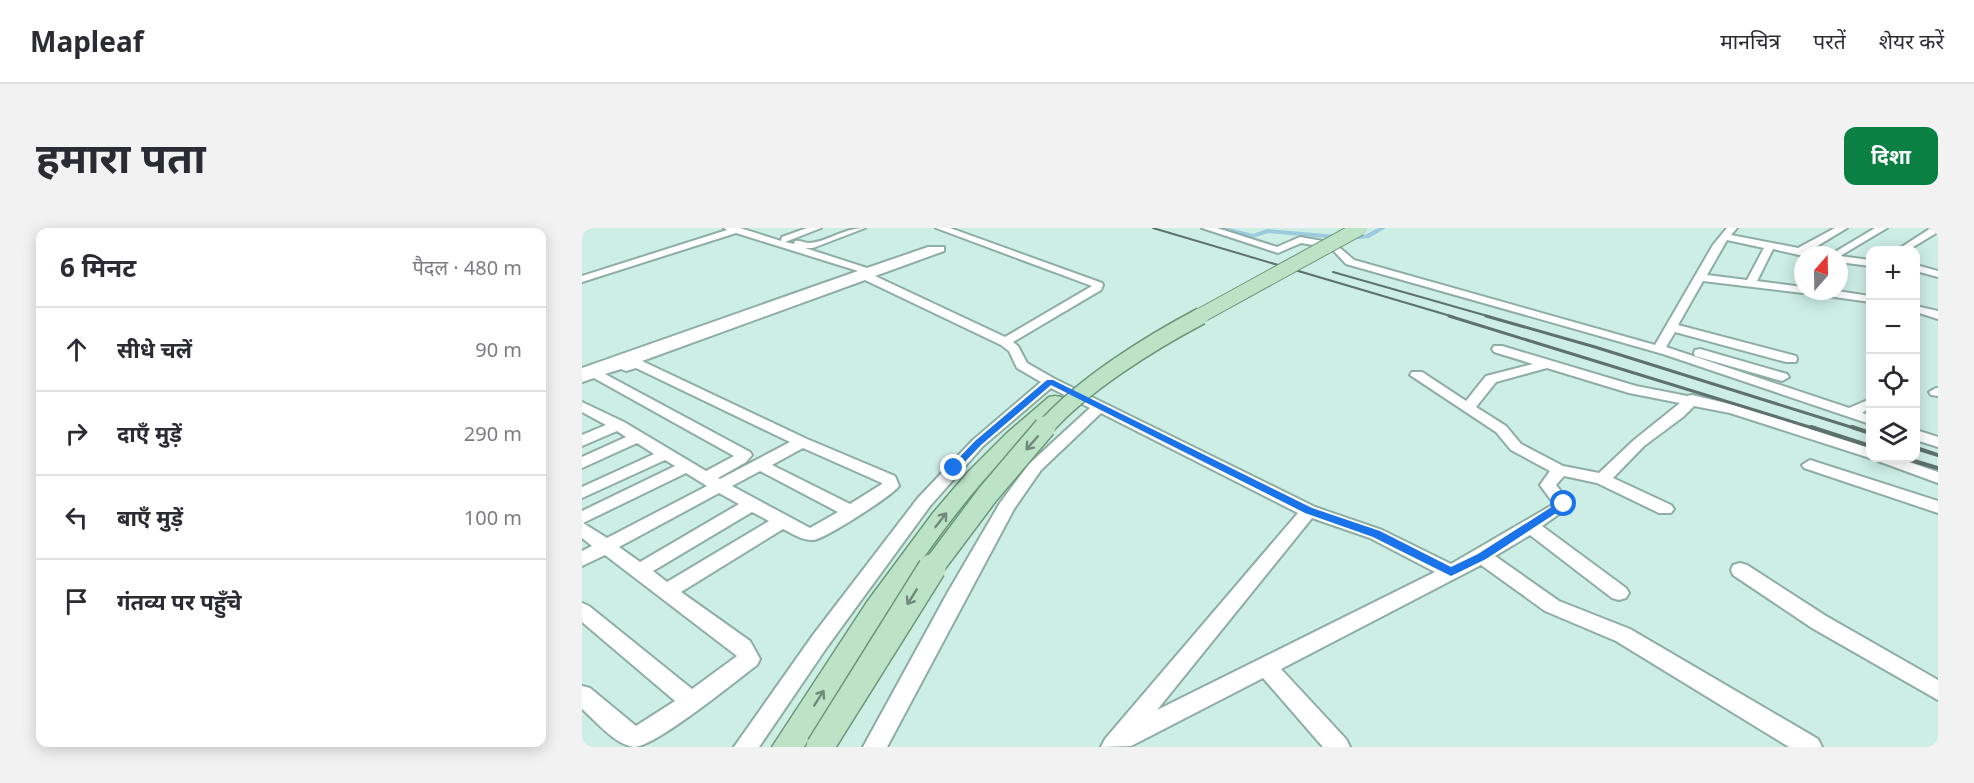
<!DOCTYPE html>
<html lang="hi">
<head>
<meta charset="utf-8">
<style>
  body { margin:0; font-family:"Noto Sans","Noto Sans Devanagari",sans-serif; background:#f2f2f3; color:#2b2b33 }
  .controls { position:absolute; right:18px; top:18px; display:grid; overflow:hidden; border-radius:12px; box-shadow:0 3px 15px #0003 }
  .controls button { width:54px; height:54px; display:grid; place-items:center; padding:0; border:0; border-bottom:2px solid #e1e1e2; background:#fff; color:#2b2b33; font:30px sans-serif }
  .compass { position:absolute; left:1212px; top:18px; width:54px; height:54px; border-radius:50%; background:#fff; box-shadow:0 3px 15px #0003; rotate:20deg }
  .stop { position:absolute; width:18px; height:18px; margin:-14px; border:4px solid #1a73e8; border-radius:50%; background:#fff }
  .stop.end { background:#1a73e8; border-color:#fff; box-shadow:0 2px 6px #0008 }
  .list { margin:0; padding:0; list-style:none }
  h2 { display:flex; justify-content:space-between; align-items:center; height:78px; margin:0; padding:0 24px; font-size:26px }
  h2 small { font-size:20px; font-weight:400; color:#7c7c81 }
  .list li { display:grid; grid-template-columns:39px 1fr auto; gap:18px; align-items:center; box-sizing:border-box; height:84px; padding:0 24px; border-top:2px solid #e1e1e2 }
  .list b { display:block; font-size:22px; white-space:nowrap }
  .list em { font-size:20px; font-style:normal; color:#7c7c81 }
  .icon { flex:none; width:33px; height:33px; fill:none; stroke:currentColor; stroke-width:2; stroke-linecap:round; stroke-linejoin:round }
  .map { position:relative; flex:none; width:1356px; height:519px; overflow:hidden; border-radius:12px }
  header { display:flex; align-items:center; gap:36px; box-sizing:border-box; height:84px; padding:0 30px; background:#fff; border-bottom:2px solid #e1e1e2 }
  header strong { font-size:28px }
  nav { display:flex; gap:33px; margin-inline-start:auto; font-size:21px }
  .intro { display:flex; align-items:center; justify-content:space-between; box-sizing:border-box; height:144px; padding:0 36px }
  h1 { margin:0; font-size:42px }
  .button { padding:15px 27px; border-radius:12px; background:#0b8043; color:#fff; font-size:21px; font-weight:700 }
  main { display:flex; gap:36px; padding:0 36px }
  aside { flex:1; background:#fff; border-radius:12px; box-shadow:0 3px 15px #0003 }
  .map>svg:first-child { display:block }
</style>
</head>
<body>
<header>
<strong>Mapleaf</strong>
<nav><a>मानचित्र</a><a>परतें</a><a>शेयर करें</a></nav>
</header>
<div class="intro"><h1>हमारा पता</h1><a class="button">दिशा</a></div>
<main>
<aside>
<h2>6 मिनट<small>पैदल · 480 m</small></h2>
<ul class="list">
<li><svg class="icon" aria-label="ahead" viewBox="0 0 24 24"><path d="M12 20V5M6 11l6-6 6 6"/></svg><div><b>सीधे चलें</b></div><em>90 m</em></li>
<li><svg class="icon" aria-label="right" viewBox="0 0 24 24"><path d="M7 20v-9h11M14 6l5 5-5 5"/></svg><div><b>दाएँ मुड़ें</b></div><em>290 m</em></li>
<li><svg class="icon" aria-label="left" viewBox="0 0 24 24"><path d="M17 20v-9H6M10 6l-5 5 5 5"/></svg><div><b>बाएँ मुड़ें</b></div><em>100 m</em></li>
<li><svg class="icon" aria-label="arrive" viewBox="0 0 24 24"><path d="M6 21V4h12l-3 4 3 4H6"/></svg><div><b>गंतव्य पर पहुँचे</b></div></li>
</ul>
</aside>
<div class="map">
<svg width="1356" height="519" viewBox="0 0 1356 519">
  <rect width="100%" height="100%" fill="#cdeee5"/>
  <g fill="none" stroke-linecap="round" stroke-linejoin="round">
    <path fill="#9ccadf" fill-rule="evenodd" d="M 636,0 L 647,0 L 671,6 L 685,1 L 767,8 L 783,7 L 796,0 L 804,0 L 787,10 L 767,12 L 686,5 L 671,10 Z"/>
    <defs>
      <path id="minor" d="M 142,0 L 158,0 L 199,13 L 200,9 L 225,0 L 239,0 L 203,14 L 212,16 L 213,13 C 218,12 222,15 227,15 C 243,15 261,0 283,0 L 231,20 L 223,20 L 285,40 L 346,19 L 362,19 L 362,23 L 293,48 L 423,109 L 510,58 L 354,0 L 368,0 L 520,55 L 521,57 L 519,62 L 431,114 L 436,118 L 445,135 L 473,151 L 733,279 L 800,302 L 869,336 L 972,276 L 958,257 L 968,243 L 929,222 L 914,204 L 828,147 L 830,144 L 840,144 L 884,173 L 904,148 L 951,136 L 912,124 L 910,121 L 912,118 L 920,118 L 1054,158 L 1105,168 L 1110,167 L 1156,178 L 1288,220 L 1288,230 L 1148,185 L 1112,178 L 1101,189 L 1062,218 L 1031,250 L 1089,277 L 1092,281 L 1089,285 L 1077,285 L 1015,255 L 982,248 L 974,257 L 990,277 L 960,298 L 1044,360 L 1047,365 L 1044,370 L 1037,372 L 1030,370 L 948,307 L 913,328 L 977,373 L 1048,401 L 1236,511 L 1240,519 L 1207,519 L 1034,413 L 963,383 L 899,337 L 699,441 L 764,511 L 768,519 L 741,519 L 681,450 L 549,518 L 519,519 L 523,511 L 716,285 L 519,185 L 459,242 L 432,281 L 305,519 L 281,519 L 366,364 L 418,275 L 447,236 L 508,180 L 469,160 L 401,218 L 348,278 L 245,419 L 177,519 L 152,519 L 231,407 L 336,270 L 391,212 L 459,154 L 435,140 L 427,123 L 419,117 L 283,52 L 60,133 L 225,211 L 313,248 L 317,258 C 310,268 244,310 232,312 C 221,313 211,306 201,301 L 99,364 L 168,413 L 178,431 L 175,437 C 154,453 73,519 52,519 C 32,516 15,494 0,481 L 0,458 L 8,460 L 54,498 L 93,473 L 0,394 L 0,375 L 7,378 L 110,461 L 155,428 L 23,327 L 0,338 L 0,323 L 10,318 L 0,310 L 0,283 L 93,238 L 83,232 L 0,270 L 0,259 L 72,226 L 55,215 L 0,240 L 0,229 L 44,209 L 35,203 L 0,218 L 0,207 L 24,197 L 0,184 L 0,174 L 42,194 L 124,243 L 152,228 L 12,150 L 0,154 L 0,140 L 276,43 L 154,5 L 0,54 L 0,48 L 145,2 ZM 54,140 L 208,214 L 138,251 L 136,250 L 164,234 L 170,227 L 168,224 L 23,146 L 39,141 L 44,143 ZM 965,140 L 1047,165 L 1098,175 L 1052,212 L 1017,245 L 981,238 L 939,216 L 924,198 L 894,179 L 914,154 ZM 221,220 L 300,255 L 300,256 L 268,276 L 190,237 ZM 178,243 L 256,284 L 228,300 L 150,258 ZM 104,245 L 125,258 L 25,310 L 1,295 ZM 137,265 L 157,276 L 58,334 L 37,319 ZM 170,284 L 187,293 L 85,354 L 71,343 ZM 730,290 L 788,310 L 853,344 L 575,482 Z
        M 620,0 L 635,0 L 695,19 L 718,9 L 752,15 L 772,32 L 1073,117 L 1131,17 L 1145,0 L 1155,0 L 1149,7 L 1216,20 L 1253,0 L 1265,0 L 1227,23 L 1239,27 L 1217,27 L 1191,21 L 1175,53 L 1221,59 L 1221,63 L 1255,63 L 1288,68 L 1288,74 L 1231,66 L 1226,63 L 1221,65 L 1121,53 L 1096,97 L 1214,128 L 1215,131 L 1214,134 L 1204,134 L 1093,104 L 1084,119 L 1267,180 L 1288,171 L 1288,180 L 1280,185 L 1288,187 L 1288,196 L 1081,126 L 764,36 L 749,20 L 719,15 L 696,25 ZM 1145,12 L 1182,20 L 1165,52 L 1125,47 Z
        M 1293,0 L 1305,0 L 1258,28 L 1288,32 L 1288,38 L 1257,34 L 1257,27 L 1248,27 Z
        M 1349,0 L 1356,0 L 1356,4 L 1326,22 L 1315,22 Z
        M 1334,37 L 1356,43 L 1356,49 L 1334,43 Z
        M 1334,78 L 1356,83 L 1356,91 L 1334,84 Z
        M 1118,121 L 1205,146 L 1207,149 L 1200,153 L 1113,128 L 1112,125 L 1113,122 Z
        M 1354,160 L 1356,160 L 1356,168 L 1349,167 L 1347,164 Z
        M 1334,202 L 1356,209 L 1356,219 L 1334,212 Z
        M 1294,230 L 1315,230 L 1356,244 L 1356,255 L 1296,233 Z
        M 1228,232 L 1356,273 L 1356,285 L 1222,240 L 1220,237 Z
        M 1158,335 L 1165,337 L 1244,388 L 1356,452 L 1356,472 L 1230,400 L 1151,347 L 1149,342 L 1151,337 Z"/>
      <path id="major" d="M 473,168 L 479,169 L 482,173 L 479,177 C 452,201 425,226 401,253 C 331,334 278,428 222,519 L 190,519 L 285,374 L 351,285 L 386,244 L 425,205 L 467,169 Z"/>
    </defs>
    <use href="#minor" stroke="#8eada5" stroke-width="4"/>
    <use href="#major" stroke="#6a9878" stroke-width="3"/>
    <use href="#minor" fill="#fff" fill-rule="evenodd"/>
    <use href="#major" fill="#bde3c7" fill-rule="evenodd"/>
    <path stroke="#5e716c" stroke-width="2" d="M 571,0 L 872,89
      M 751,44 L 909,89"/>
    <path stroke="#5e716c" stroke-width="3" d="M 867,88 L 1234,201
      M 904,88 L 1013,119 L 1275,201"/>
    <path stroke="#5e716c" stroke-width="4" d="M 1229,199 L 1288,218
      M 1270,199 L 1288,205
      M 1334,220 L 1356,227
      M 1322,230 L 1356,240"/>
    <defs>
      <path id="major-bridge-far3" d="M 616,89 L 778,0"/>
      <path id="major-bridge-far2" d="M 462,201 C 500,157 568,115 619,88"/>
      <path id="major-bridge-far1" d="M 349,342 L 406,266 L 463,199"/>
      <path id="major-bridge" d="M 238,519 L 350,340"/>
    </defs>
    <use href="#major-bridge-far3" stroke="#6a9878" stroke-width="16" stroke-linecap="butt"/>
    <use href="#major-bridge-far2" stroke="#6a9878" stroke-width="19" stroke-linecap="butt"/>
    <use href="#major-bridge-far1" stroke="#6a9878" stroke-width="24" stroke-linecap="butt"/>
    <use href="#major-bridge" stroke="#6a9878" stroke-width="30" stroke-linecap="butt"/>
    <use href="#major-bridge-far3" stroke="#bde3c7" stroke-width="14"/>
    <use href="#major-bridge-far2" stroke="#bde3c7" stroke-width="16"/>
    <use href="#major-bridge-far1" stroke="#bde3c7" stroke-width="21"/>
    <use href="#major-bridge" stroke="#bde3c7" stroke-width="27"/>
  </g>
  <defs><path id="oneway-shaft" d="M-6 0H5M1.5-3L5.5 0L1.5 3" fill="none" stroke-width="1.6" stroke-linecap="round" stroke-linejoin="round" transform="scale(1.5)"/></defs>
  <g stroke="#70897a">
    <use href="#oneway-shaft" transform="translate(450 215) rotate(131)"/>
    <use href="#oneway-shaft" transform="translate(359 292) rotate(-52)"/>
    <use href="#oneway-shaft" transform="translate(330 369) rotate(122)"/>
    <use href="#oneway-shaft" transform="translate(237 470) rotate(-57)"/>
  </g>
  <path fill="#1a73e8" d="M 465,152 L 471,152 L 730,280 L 798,303 L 869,339 L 896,326 L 979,273 L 986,273 L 988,276 L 904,331 L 869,348 L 791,309 L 723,285 L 469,157 L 399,217 L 375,242 L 369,242 L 369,238 L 393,213 Z"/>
</svg>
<div class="controls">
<button>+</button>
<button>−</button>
<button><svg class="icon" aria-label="locate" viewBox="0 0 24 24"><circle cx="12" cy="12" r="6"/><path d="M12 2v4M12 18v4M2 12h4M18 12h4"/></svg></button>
<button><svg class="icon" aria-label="layers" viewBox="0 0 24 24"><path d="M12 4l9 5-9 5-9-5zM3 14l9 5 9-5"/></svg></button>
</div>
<svg class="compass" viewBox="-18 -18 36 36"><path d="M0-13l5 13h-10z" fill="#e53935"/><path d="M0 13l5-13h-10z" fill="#7c7c81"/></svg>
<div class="stop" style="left:982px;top:276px"></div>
<div class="stop end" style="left:372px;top:240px"></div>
</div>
</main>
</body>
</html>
